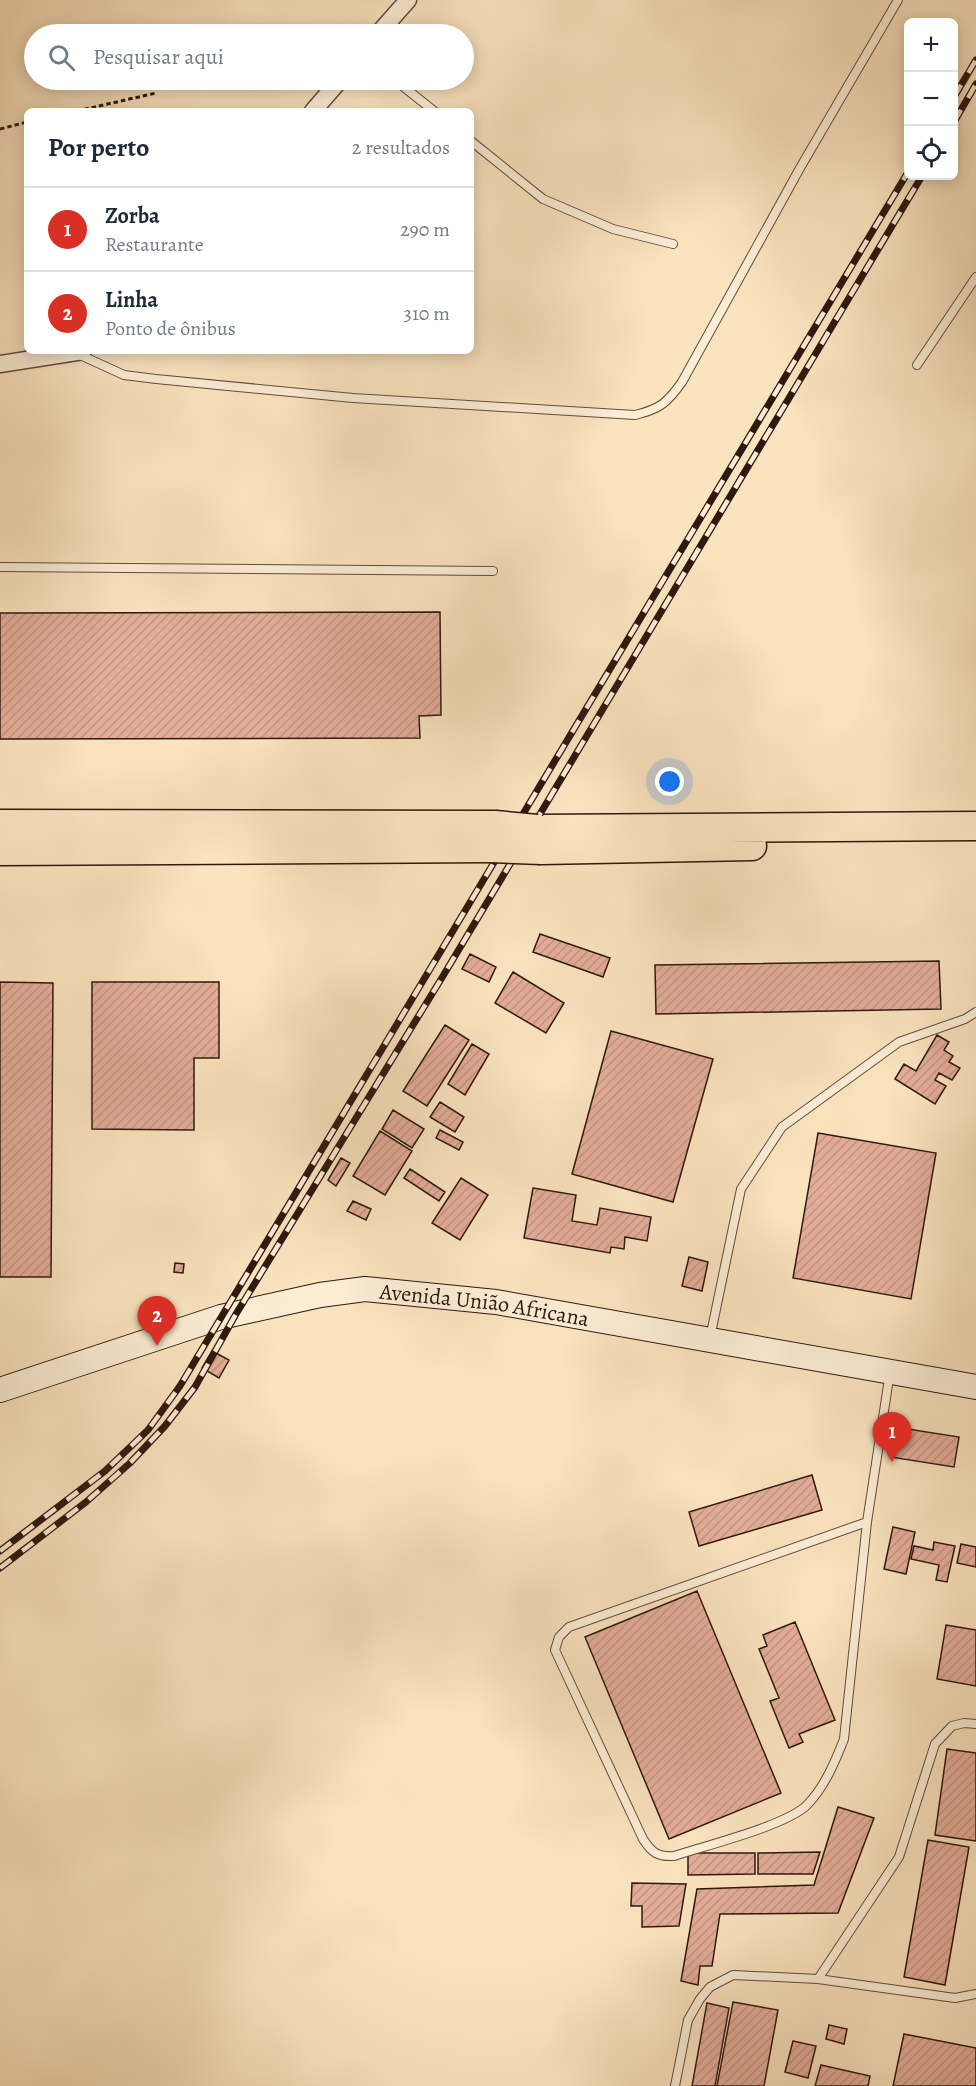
<!DOCTYPE html>
<html lang="pt">
<head>
<meta charset="utf-8">
<style>
  body { margin:0; font-family:Alegreya,serif; background:#f2f2f3; color:#1f2937 }
  .controls { position:absolute; right:18px; top:18px; display:grid; overflow:hidden; border-radius:9px; box-shadow:0 3px 15px #0003 }
  .controls button { width:54px; height:54px; display:grid; place-items:center; padding:0; border:0; border-bottom:2px solid #e0e1e3; background:#fff; color:#1f2937; font:30px sans-serif }
  .you { position:absolute; left:670px; top:782px; width:21px; height:21px; margin:-15px; border:4px solid #fff; border-radius:50%; background:#1a73e8; box-shadow:0 0 0 9px #1a73e833 }
  .badge { display:grid; place-items:center; width:39px; height:39px; border-radius:50%; background:#d93025; color:#fff; font-size:20px; font-weight:700 }
  .pin { position:absolute; translate:-50% -50px; filter:drop-shadow(0 2px 3px #0008) }
  .pin::after { content:''; position:absolute; top:32px; width:21px; height:18px; background:inherit; clip-path:polygon(0 0,100% 0,50% 100%) }
  .list { margin:0; padding:0; list-style:none }
  h2 { display:flex; justify-content:space-between; align-items:center; height:78px; margin:0; padding:0 24px; font-size:26px }
  h2 small { font-size:20px; font-weight:400; color:#747a83 }
  .list li { display:grid; grid-template-columns:39px 1fr auto; gap:18px; align-items:center; box-sizing:border-box; height:84px; padding:0 24px; border-top:2px solid #e0e1e3 }
  .list b { display:block; font-size:22px; white-space:nowrap }
  .list p { margin:0; font-size:20px; white-space:nowrap; color:#747a83 }
  .list em { font-size:20px; font-style:normal; color:#747a83 }
  .icon { flex:none; width:33px; height:33px; fill:none; stroke:currentColor; stroke-width:2; stroke-linecap:round; stroke-linejoin:round }
  .map { position:relative; flex:none; width:976px; height:2086px; overflow:hidden }
  .search { position:absolute; background:#fff; box-shadow:0 3px 15px #0003; left:24px; top:24px; width:450px; height:66px; display:flex; align-items:center; gap:15px; box-sizing:border-box; padding:0 21px; border-radius:33px; color:#747a83; font-size:22px }
  .panel { position:absolute; background:#fff; box-shadow:0 3px 15px #0003; left:24px; top:108px; width:450px; height:246px; border-radius:9px }
  .map>svg:first-child { display:block }
</style>
</head>
<body>
<div class="map">
<svg width="976" height="2086" viewBox="0 0 976 2086">
  <defs>
    <pattern id="building-hatch" width="6" height="6" patternUnits="userSpaceOnUse" patternTransform="scale(1.5)"><rect width="6" height="6" fill="#e4ad99"/><path d="M-1 1l2-2M0 6l6-6M5 7l2-2" fill="none" stroke="#c49483"/></pattern>
  </defs>
  <rect width="100%" height="100%" fill="#fae3bf"/>
  <filter id="stains"><feTurbulence type="fractalNoise" baseFrequency=".00333" numOctaves="4"/><feColorMatrix values="0 0 0 0 .2 0 0 0 0 .09 0 0 0 0 .02 0 0 0 .5 -.17"/></filter>
  <radialGradient id="worn" r=".72"><stop offset=".6" stop-color="#630" stop-opacity="0"/><stop offset="1" stop-color="#630" stop-opacity=".3"/></radialGradient>
  <path fill="url(#building-hatch)" stroke="#2f180f" stroke-width="1.5" d="M 440,612 L 441,715 L 419,716 L 420,738 L 0,739 L 0,613 Z
    M 540,934 L 610,958 L 603,977 L 533,952 Z
    M 470,954 L 496,967 L 489,982 L 462,969 Z
    M 939,961 L 941,1009 L 656,1014 L 655,965 Z
    M 513,972 L 564,1003 L 546,1033 L 495,1003 Z
    M 0,982 L 53,983 L 51,1277 L 0,1277 Z
    M 92,982 L 219,982 L 219,1058 L 194,1058 L 194,1130 L 92,1129 Z
    M 445,1025 L 469,1040 L 427,1106 L 403,1091 Z
    M 611,1031 L 713,1059 L 673,1202 L 572,1174 Z
    M 937,1035 L 949,1042 L 944,1050 L 953,1056 L 949,1062 L 960,1068 L 952,1080 L 939,1073 L 935,1080 L 946,1086 L 935,1104 L 895,1079 L 904,1064 L 916,1071 Z
    M 472,1044 L 489,1054 L 465,1095 L 448,1084 Z
    M 440,1102 L 464,1117 L 455,1132 L 430,1117 Z
    M 393,1110 L 424,1129 L 412,1148 L 382,1129 Z
    M 440,1130 L 463,1142 L 459,1150 L 436,1138 Z
    M 380,1131 L 412,1151 L 385,1195 L 353,1176 Z
    M 818,1133 L 936,1153 L 911,1299 L 793,1278 Z
    M 341,1158 L 350,1163 L 336,1186 L 328,1180 Z
    M 410,1169 L 445,1192 L 439,1201 L 404,1178 Z
    M 461,1178 L 488,1195 L 460,1240 L 432,1223 Z
    M 533,1188 L 576,1195 L 572,1221 L 597,1225 L 600,1208 L 651,1217 L 647,1241 L 625,1237 L 624,1249 L 611,1247 L 610,1253 L 524,1238 Z
    M 353,1201 L 371,1209 L 366,1220 L 347,1211 Z
    M 689,1257 L 708,1262 L 702,1291 L 682,1286 Z
    M 175,1263 L 184,1264 L 183,1273 L 174,1272 Z
    M 212,1351 L 229,1360 L 219,1378 L 202,1368 Z
    M 895,1427 L 959,1437 L 954,1467 L 890,1457 Z
    M 812,1475 L 822,1510 L 699,1546 L 689,1512 Z
    M 893,1527 L 915,1532 L 906,1574 L 884,1569 Z
    M 934,1542 L 955,1546 L 947,1582 L 936,1580 L 939,1565 L 911,1559 L 914,1546 L 933,1550 Z
    M 961,1544 L 976,1547 L 976,1567 L 957,1563 Z
    M 697,1591 L 781,1793 L 669,1839 L 585,1637 Z
    M 795,1622 L 835,1720 L 799,1734 L 803,1742 L 789,1748 L 770,1701 L 779,1698 L 759,1649 L 767,1646 L 763,1635 Z
    M 946,1625 L 976,1630 L 976,1686 L 937,1679 Z
    M 947,1749 L 976,1753 L 976,1841 L 935,1835 Z
    M 838,1807 L 874,1818 L 838,1913 L 720,1914 L 712,1966 L 700,1966 L 698,1985 L 681,1981 L 697,1889 L 814,1885 Z
    M 928,1840 L 969,1847 L 945,1985 L 904,1977 Z
    M 820,1852 L 813,1874 L 758,1874 L 758,1853 Z
    M 688,1853 L 755,1853 L 755,1874 L 688,1875 Z
    M 632,1883 L 686,1884 L 679,1926 L 642,1927 L 642,1906 L 631,1906 Z
    M 733,2002 L 778,2010 L 764,2086 L 717,2086 Z
    M 707,2003 L 729,2008 L 715,2086 L 692,2086 Z
    M 829,2025 L 847,2029 L 844,2044 L 826,2039 Z
    M 904,2034 L 976,2048 L 976,2086 L 893,2086 Z
    M 793,2041 L 816,2046 L 808,2078 L 785,2072 Z
    M 821,2065 L 870,2076 L 868,2086 L 815,2086 Z"/>
  <g fill="none" stroke-linecap="round" stroke-linejoin="round">
    <defs>
      <path id="service" d="M 395,80 L 434,111
        M 471,141 L 543,199 L 613,229 L 673,244
        M 78,354 L 124,375 L 156,379 L 353,398 L 635,415 C 660,409 667,403 682,382 L 800,168 L 898,0
        M 917,365 L 976,277
        M 0,567 L 493,571
        M 710,1338 L 741,1189 L 782,1127 L 899,1042 L 965,1019 L 976,1012
        M 867,1522 L 569,1627 L 559,1637 L 555,1650 L 643,1839 C 652,1853 658,1857 674,1856 C 704,1846 789,1825 808,1804 C 825,1786 835,1762 844,1739 L 867,1522 L 890,1372
        M 818,1979 L 899,1857 L 935,1744 L 952,1726 L 964,1723 L 976,1724
        M 675,2086 L 688,2020 L 700,1999 L 710,1987 L 733,1975 L 818,1979 L 955,1998 L 976,1994"/>
      <path id="minor" d="M 378,34 L 408,0
        M 313,111 L 340,80
        M 0,364 L 83,351"/>
      <g id="secondary">
        <path id="s1" d="M 0,1390 L 221,1317 L 320,1295 L 365,1289 L 496,1302 L 976,1387"/>
      </g>
      <path id="trunk" d="M 0,824 L 495,825
        M 537,829 L 976,826
        M 541,850 L 752,846
        M 0,851 L 490,848"/>
    </defs>
    <use href="#service" stroke="#624b3b" stroke-width="10"/>
    <use href="#minor" stroke="#624b3b" stroke-width="19"/>
    <use href="#secondary" stroke="#2f180f" stroke-width="26"/>
    <use href="#trunk" stroke="#2f180f" stroke-width="31"/>
    <path stroke="#2f180f" stroke-width="3" stroke-dasharray="4.5 3" stroke-linecap="butt" d="M 77,111 L 156,93
      M 0,129 L 27,122"/>
    <use href="#service" stroke="#fcedd5" stroke-width="8"/>
    <use href="#minor" stroke="#fcedd5" stroke-width="16"/>
    <use href="#secondary" stroke="#fcedd5" stroke-width="24"/>
    <use href="#trunk" stroke="#fae3bf" stroke-width="28"/>
    <defs>
      <path id="rail" d="M 954,97 L 976,60
        M 954,122 L 976,84
        M 0,1551 L 105,1471 L 148,1430 L 180,1386 L 908,172
        M 0,1568 L 86,1502 L 130,1463 L 165,1426 L 195,1387 L 236,1314 L 443,976 L 922,176"/>
    </defs>
    <use href="#rail" stroke="#2f180f" stroke-width="7"/>
    <use href="#rail" stroke="#fcedd5" stroke-width="4.5" stroke-dasharray="14" stroke-linecap="butt"/>
    <defs>
      <path id="trunk-bridge" d="M 495,825 L 537,829
        M 490,848 L 541,850"/>
    </defs>
    <use href="#trunk-bridge" stroke="#2f180f" stroke-width="31" stroke-linecap="butt"/>
    <use href="#trunk-bridge" stroke="#fae3bf" stroke-width="28"/>
  </g>
  <g text-anchor="middle" stroke-width="5" stroke-linejoin="round" paint-order="stroke">
    <g font-size="22" fill="#2f180f" stroke="#fcedd5">
      <text dy="8" stroke="none"><textPath href="#s1" startOffset="500">Avenida União Africana</textPath></text>
    </g>
  </g>
  <rect width="100%" height="100%" filter="url(#stains)"/>
  <rect width="100%" height="100%" fill="url(#worn)"/>
</svg>
<div class="controls">
<button>+</button>
<button>−</button>
<button><svg class="icon" aria-label="locate" viewBox="0 0 24 24"><circle cx="12" cy="12" r="6"/><path d="M12 2v4M12 18v4M2 12h4M18 12h4"/></svg></button>
</div>
<div class="you"></div>
<div class="pin badge" style="left:892px;top:1462px">1</div>
<div class="pin badge" style="left:157px;top:1346px">2</div>
<div class="search"><svg class="icon" aria-label="search" viewBox="0 0 24 24"><circle cx="10" cy="10" r="6"/><path d="M15 15l6 6"/></svg>Pesquisar aqui</div>
<section class="panel">
<h2>Por perto<small>2 resultados</small></h2>
<ul class="list">
<li><span class="badge">1</span><div><b>Zorba</b><p>Restaurante</p></div><em>290 m</em></li>
<li><span class="badge">2</span><div><b>Linha</b><p>Ponto de ônibus</p></div><em>310 m</em></li>
</ul>
</section>
</div>
</body>
</html>
